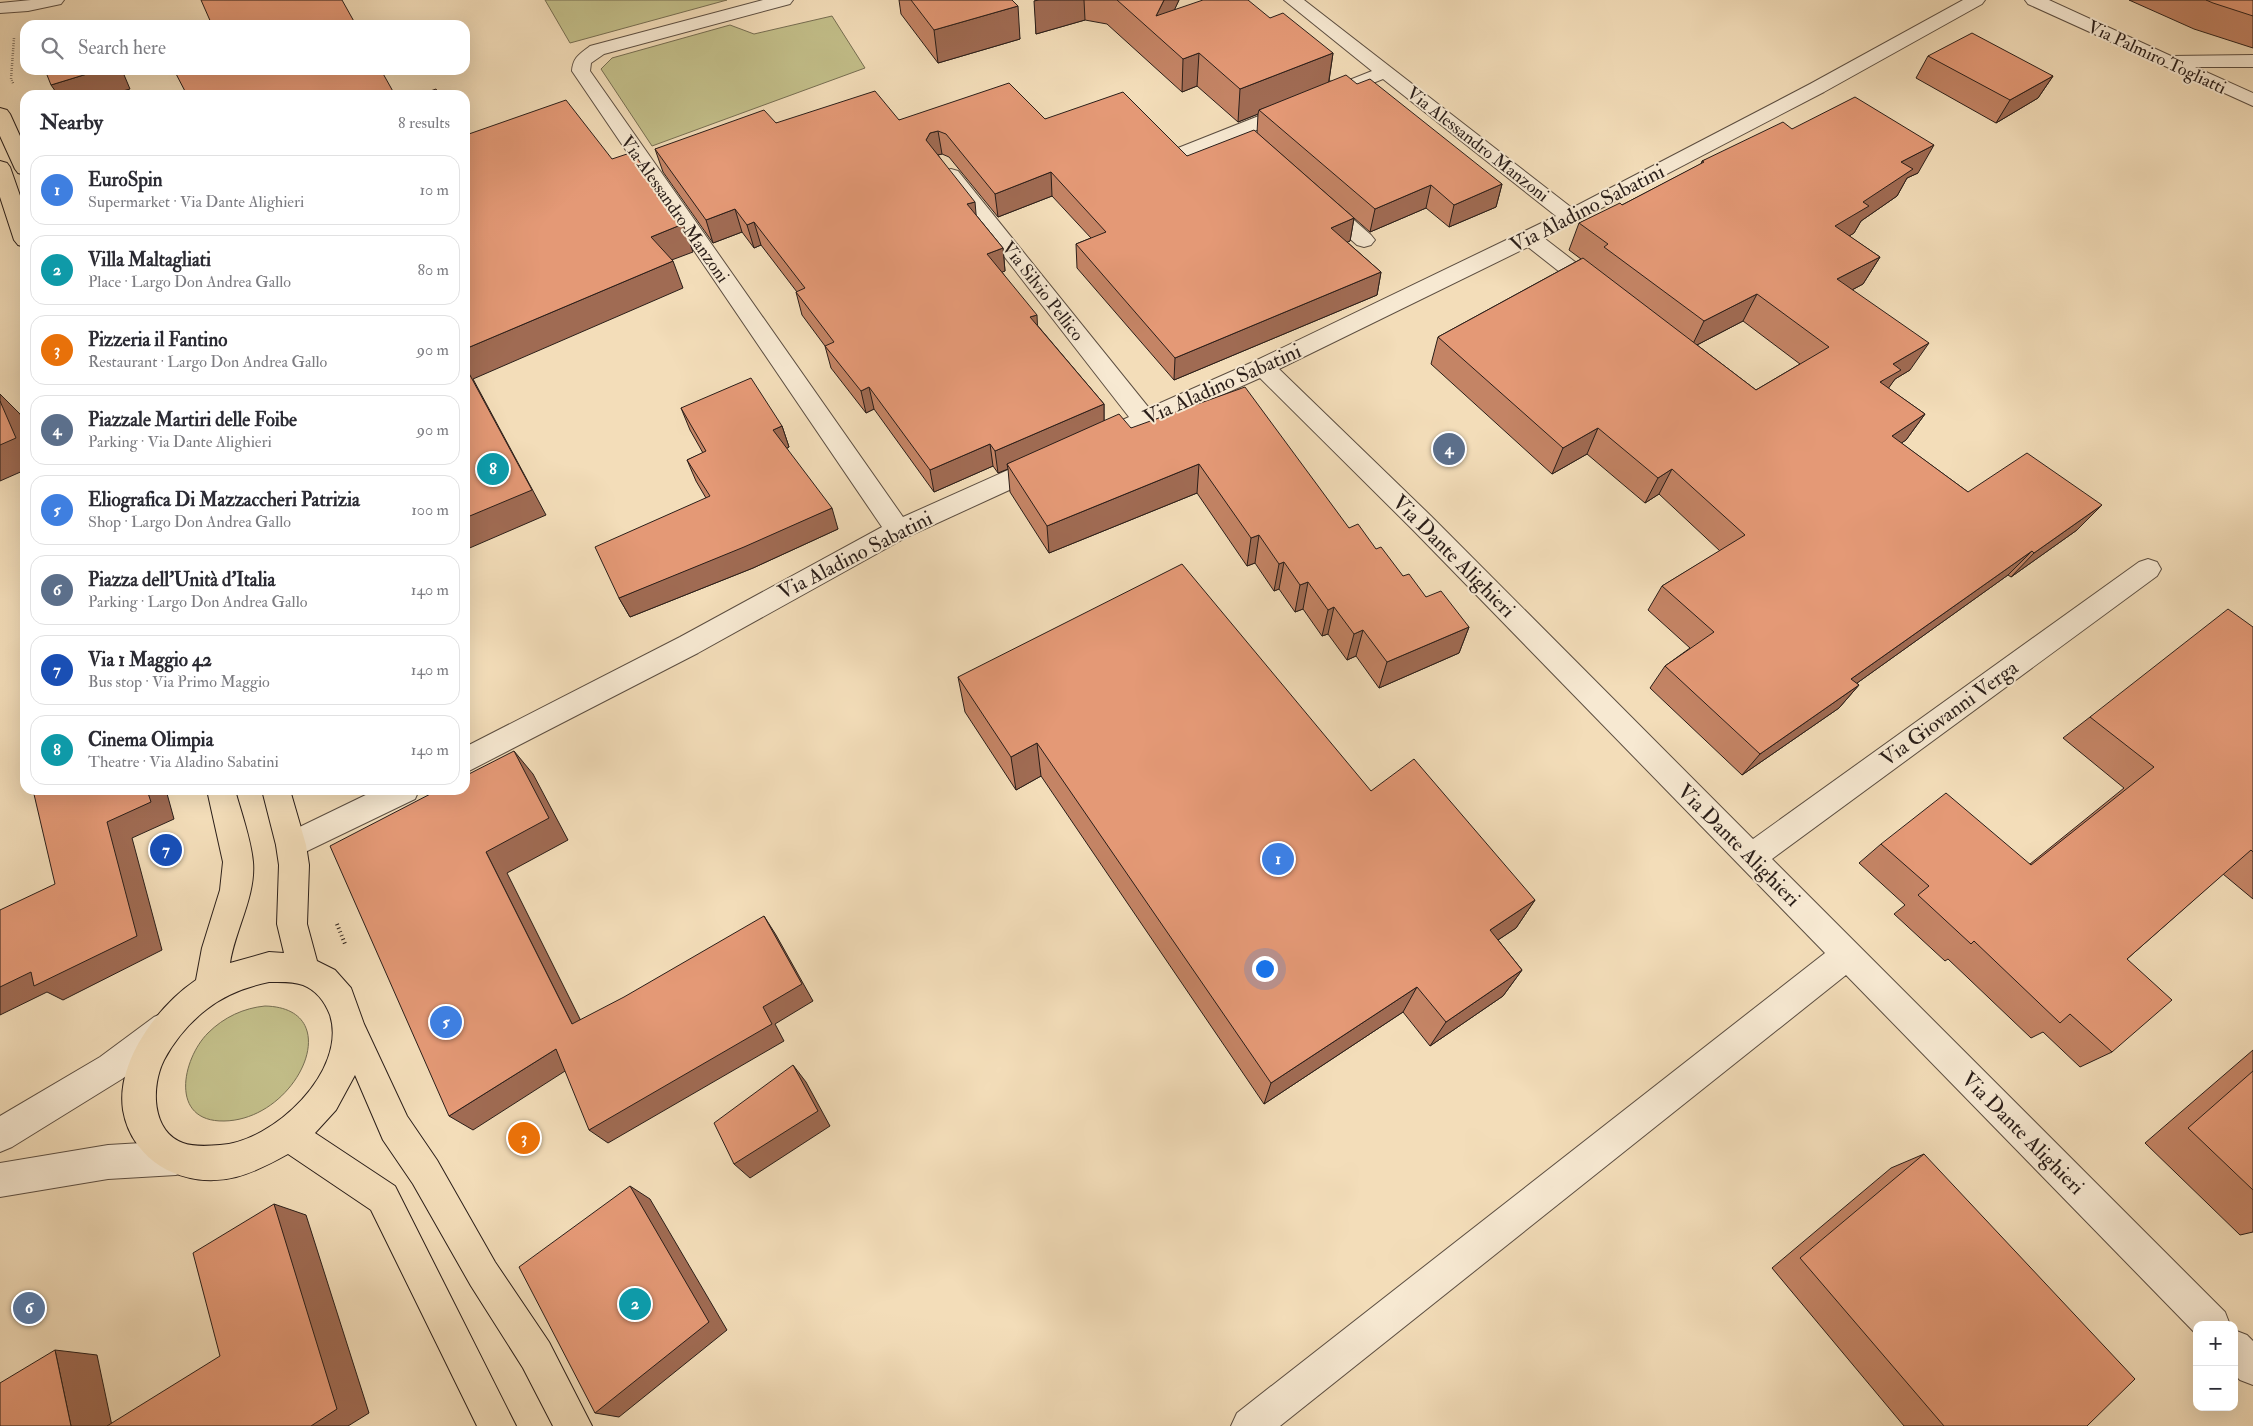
<!DOCTYPE html>
<html lang="en">
<head>
<meta charset="utf-8">
<style>
  body { margin:0; font-family:"IM FELL Double Pica",serif; background:#f7f7f7; color:#2b2b33 }
  .controls { position:absolute; right:15px; bottom:15px; display:grid; overflow:hidden; border-radius:10px; box-shadow:0 5px 20px #0002 }
  .controls button { width:45px; height:45px; display:grid; place-items:center; padding:0; border:0; border-bottom:1px solid #e1e1e2; background:#fff; color:#2b2b33; font:25px sans-serif }
  .you { position:absolute; left:1264px; top:968px; width:18px; height:18px; margin:-12px; border:4px solid #fff; border-radius:50%; background:#1a73e8; box-shadow:0 0 0 8px #1a73e833 }
  .badge { display:grid; place-items:center; width:32px; height:32px; border-radius:50%; background:#ea580c; color:#fff; font-size:16px; font-weight:700 }
  .pin { position:absolute; translate:-50% -50%; border:2px solid #fff; box-shadow:0 1px 5px #0006 }
  .list { margin:0; padding:0; list-style:none }
  h2 { display:flex; justify-content:space-between; align-items:center; height:65px; margin:0; padding:0 20px; font-size:21px }
  h2 small { font-size:16px; font-weight:400; color:#7c7c81 }
  .list li { display:grid; grid-template-columns:32px 1fr auto; gap:15px; align-items:center; box-sizing:border-box; height:70px; margin:0 10px 10px; padding:0 10px; border:1px solid #e1e1e2; border-radius:15px }
  .list b { display:block; font-size:19px; white-space:nowrap }
  .list p { margin:0; font-size:16px; white-space:nowrap; color:#7c7c81 }
  .list em { font-size:16px; font-style:normal; color:#7c7c81 }
  .icon { flex:none; width:28px; height:28px; fill:none; stroke:currentColor; stroke-width:2; stroke-linecap:round; stroke-linejoin:round }
  .map { position:relative; flex:none; width:2253px; height:1426px; overflow:hidden }
  .search { position:absolute; background:#fff; box-shadow:0 5px 20px #0002; left:20px; top:20px; width:450px; height:55px; display:flex; align-items:center; gap:12px; box-sizing:border-box; padding:0 18px; border-radius:15px; color:#7c7c81; font-size:19px }
  .panel { position:absolute; background:#fff; box-shadow:0 5px 20px #0002; left:20px; top:90px; width:450px; height:705px; border-radius:15px }
  .map>svg:first-child { display:block }
</style>
</head>
<body>
<div class="map">
<svg width="2253" height="1426" viewBox="0 0 2253 1426">
  <rect width="100%" height="100%" fill="#f3ddb9"/>
  <filter id="stains"><feTurbulence type="fractalNoise" baseFrequency=".004" numOctaves="4"/><feColorMatrix values="0 0 0 0 .2 0 0 0 0 .09 0 0 0 0 .02 0 0 0 .5 -.17"/></filter>
  <radialGradient id="worn" r=".72"><stop offset=".6" stop-color="#630" stop-opacity="0"/><stop offset="1" stop-color="#630" stop-opacity=".3"/></radialGradient>
  <path fill="#c3bf8a" stroke="#766e52" d="M 545,0 L 727,0 L 570,43 Z
    M 832,16 L 865,68 L 652,146 L 601,69 L 612,58 L 730,25 L 754,34 Z
    M 265,1006 C 349,1008 298,1120 224,1121 C 169,1122 182,1059 208,1033 C 224,1017 244,1008 265,1006 Z"/>
  <g fill="none" stroke-linecap="round" stroke-linejoin="round">
    <defs>
      <path id="minor" d="M 31,0 L 64,0 L 61,4 L 28,11 L 0,13 L 0,3 Z
        M 763,0 L 793,0 L 790,4 L 604,54 L 591,63 L 590,71 L 903,517 L 1035,458 L 1044,455 L 1053,458 L 1056,464 L 1053,470 L 907,537 L 698,653 L 465,773 L 465,747 L 680,637 L 882,527 L 572,71 C 573,57 580,54 590,46 Z
        M 1284,0 L 1304,0 L 1572,208 L 1810,84 L 1963,0 L 1985,0 L 1982,4 L 1824,92 L 1544,238 L 1605,285 L 1608,290 L 1605,295 L 1597,297 L 1589,295 L 1528,247 L 1279,369 L 1431,516 L 1753,839 L 2139,562 L 2148,559 L 2157,562 L 2161,569 L 2157,576 L 1772,859 L 2225,1312 L 2230,1325 L 2197,1325 L 2197,1335 L 1846,975 L 1280,1426 L 1231,1426 L 1237,1413 L 1825,953 L 1413,530 L 1260,378 L 1103,448 L 1095,451 L 1087,448 L 1083,442 L 1087,436 L 1129,417 L 944,179 L 941,175 L 944,171 L 951,169 L 958,171 L 1149,408 L 1255,361 L 1556,216 L 1383,79 L 1192,156 L 1185,158 L 1178,156 L 1175,152 L 1178,148 L 1372,71 Z
        M 2025,0 L 2049,0 L 2171,56 L 2253,55 L 2253,67 L 2195,67 L 2253,93 L 2253,106 L 2028,4 Z
        M 1323,197 L 1330,199 L 1371,235 L 1375,240 L 1371,245 L 1364,247 L 1357,245 L 1316,209 L 1313,204 L 1316,199 Z
        M 376,790 L 419,790 L 415,799 L 301,854 L 291,858 L 281,854 L 276,845 L 281,836 Z
        M 165,1012 L 176,1017 L 181,1028 L 176,1039 L 122,1079 L 12,1147 L 0,1152 L 0,1116 L 100,1057 L 154,1017 Z
        M 176,1141 L 188,1146 L 193,1158 L 188,1170 L 176,1175 L 108,1179 L 0,1197 L 0,1163 L 108,1145 Z
        M 2234,1330 L 2247,1335 L 2253,1341 L 2253,1385 L 2240,1380 L 2234,1374 Z"/>
      <path id="major" d="M 0,108 L 7,110 L 10,114 L 25,147 L 25,175 L 18,173 L 15,169 L 0,136 Z
        M 0,161 L 7,163 L 10,167 L 25,210 L 25,247 L 18,245 L 14,240 L 0,197 Z
        M 207,790 L 235,790 C 241,812 251,839 253,862 C 256,896 235,930 230,963 L 269,952 L 284,953 L 277,924 L 279,865 L 276,845 L 262,790 L 290,790 L 306,845 L 309,865 L 307,924 L 317,961 L 335,970 L 351,988 L 364,1024 L 407,1116 L 437,1160 L 495,1262 L 549,1342 L 592,1426 L 553,1426 L 523,1368 L 471,1286 L 413,1184 L 383,1140 L 355,1075 L 336,1110 L 315,1133 L 395,1186 L 516,1426 L 477,1426 L 371,1210 L 288,1154 C 272,1163 255,1172 236,1177 C 186,1190 132,1163 123,1110 C 116,1061 158,1006 196,980 L 202,948 L 220,890 L 223,862 ZM 269,982 C 280,982 292,981 303,985 C 316,990 325,1002 330,1015 C 348,1071 273,1142 220,1145 C 209,1146 194,1147 183,1143 C 151,1131 151,1086 164,1060 C 174,1041 190,1022 207,1009 C 226,994 246,987 269,982 Z"/>
    </defs>
    <use href="#minor" stroke="#5c4e41" stroke-width="2"/>
    <use href="#major" stroke="#2a1e19" stroke-width="2"/>
    <path stroke="#2a1e19" stroke-width="2.5" stroke-dasharray="0.5 2" stroke-linecap="butt" d="M 13,83 L 11,79 L 14,38"/>
    <path stroke="#2a1e19" stroke-width="4" stroke-dasharray="1 3" stroke-linecap="butt" d="M 337,924 L 345,944"/>
    <use href="#minor" fill="#f7e9d2" fill-rule="evenodd"/>
    <use href="#major" fill="#f3ddb9" fill-rule="evenodd"/>
  </g>
  <path fill="#c48465" stroke="#2a1e19" fill-rule="evenodd" d="M 899,0 L 1012,0 L 1020,39 L 938,63 L 901,14 Z
    M 1035,0 L 1179,0 L 1174,10 L 1270,18 L 1333,53 L 1329,81 L 1357,84 L 1502,184 L 1496,207 L 1449,227 L 1426,208 L 1370,232 L 1257,133 L 1258,114 L 1238,122 L 1197,86 L 1182,92 L 1107,24 L 1085,20 L 1036,34 Z
    M 2129,0 L 2253,0 L 2253,48 L 2194,29 Z
    M 1928,56 L 2053,76 L 2038,98 L 1996,123 L 1916,78 Z
    M 1045,119 L 1187,156 L 1354,218 L 1350,241 L 1347,242 L 1381,272 L 1377,295 L 1174,380 L 1077,268 L 1076,244 L 1091,238 L 1052,196 L 998,217 L 949,157 L 942,154 L 938,155 L 976,215 L 1003,248 L 1005,271 L 1002,272 L 1038,326 L 1104,404 L 1104,421 L 1131,428 L 1349,528 L 1376,549 L 1403,576 L 1426,597 L 1469,627 L 1459,653 L 1379,688 L 1356,656 L 1347,660 L 1328,634 L 1322,636 L 1303,609 L 1295,612 L 1279,589 L 1274,591 L 1255,563 L 1247,566 L 1197,493 L 1049,553 L 1010,492 L 1008,469 L 998,473 L 993,466 L 934,492 L 874,409 L 866,413 L 831,368 L 825,346 L 802,315 L 796,292 L 797,292 L 761,245 L 754,248 L 742,232 L 713,243 L 663,172 L 655,149 L 776,123 L 899,120 Z
    M 1792,129 L 1918,173 L 1907,178 L 1897,196 L 1861,221 L 1854,233 L 1849,236 L 1880,257 L 1863,284 L 1852,290 L 1910,370 L 1895,379 L 1888,388 L 1925,414 L 1906,440 L 1901,443 L 1968,492 L 2077,530 L 2011,577 L 2008,575 L 1857,683 L 1859,685 L 1839,708 L 1742,775 L 1650,688 L 1665,666 L 1690,648 L 1648,610 L 1662,586 L 1720,551 L 1659,494 L 1645,503 L 1587,454 L 1552,474 L 1431,364 L 1438,337 L 1581,259 L 1569,250 L 1579,223 L 1622,205 L 1701,164 L 1702,161 ZM 1743,321 L 1800,364 L 1756,390 L 1697,345 Z
    M 681,408 L 782,426 L 789,447 L 786,449 L 838,529 L 753,568 L 630,617 L 619,598 L 706,498 L 696,481 L 687,460 L 703,453 L 690,430 Z
    M 2253,627 L 2253,899 L 2223,874 L 2127,959 L 2112,1052 L 2080,1067 L 2043,1032 L 2031,1038 L 1948,959 L 1945,961 L 1894,914 L 1905,905 L 1859,863 L 1881,844 L 2030,864 L 2124,788 L 2063,738 L 2090,717 Z
    M 958,677 L 1371,791 L 1535,900 L 1516,928 L 1498,940 L 1522,970 L 1503,996 L 1430,1046 L 1403,1012 L 1264,1104 L 1041,776 L 1016,790 L 965,712 Z
    M 2253,1050 L 2253,1232 L 2240,1235 L 2145,1143 Z
    M 1924,1154 L 2087,1426 L 1904,1426 L 1772,1268 L 1891,1168 Z"/>
  <path fill="#a06b53" stroke="#2a1e19" d="M 1039,0 L 1084,0 L 1085,20 L 1036,34 L 1034,1 Z
    M 1164,0 L 1179,0 L 1161,39 L 1156,16 Z
    M 1018,6 L 1020,39 L 938,63 L 934,30 Z
    M 1199,53 L 1197,86 L 1182,92 L 1183,59 Z
    M 1333,53 L 1328,86 L 1259,110 L 1258,114 L 1238,122 L 1240,89 Z
    M 100,70 L 122,70 L 130,89 L 109,95 L 58,95 L 51,85 Z
    M 2053,76 L 2038,98 L 1996,123 L 2010,100 Z
    M 938,131 L 942,154 L 933,156 L 926,140 L 930,133 Z
    M 1934,145 L 1918,173 L 1907,178 L 1897,196 L 1861,221 L 1854,233 L 1820,254 L 1835,226 L 1901,162 Z
    M 1051,172 L 1052,196 L 998,217 L 995,194 Z
    M 1502,184 L 1496,207 L 1449,227 L 1454,205 Z
    M 1431,185 L 1426,208 L 1370,232 L 1375,209 Z
    M 975,202 L 977,225 L 967,204 Z
    M 735,209 L 742,232 L 713,243 L 706,220 Z
    M 1354,218 L 1350,241 L 1327,251 L 1331,228 Z
    M 754,222 L 761,245 L 754,248 L 747,225 Z
    M 683,224 L 693,252 L 661,264 L 651,237 Z
    M 1003,248 L 1005,271 L 990,277 L 987,254 Z
    M 1880,257 L 1863,284 L 1821,306 L 1837,279 Z
    M 673,261 L 683,288 L 473,379 L 546,515 L 465,550 L 465,349 Z
    M 1381,272 L 1377,295 L 1174,380 L 1175,358 Z
    M 1757,294 L 1743,321 L 1691,348 L 1704,321 Z
    M 1037,315 L 1038,337 L 1030,317 Z
    M 1929,343 L 1910,370 L 1895,379 L 1883,396 L 1863,409 L 1893,364 Z
    M 869,387 L 874,409 L 866,413 L 861,391 Z
    M 0,394 L 20,414 L 25,425 L 25,470 L 0,481 Z
    M 1104,404 L 1104,426 L 1007,464 L 1008,469 L 998,473 L 995,451 Z
    M 1925,414 L 1906,440 L 1873,462 L 1892,436 Z
    M 782,426 L 789,447 L 780,452 L 773,430 Z
    M 1598,428 L 1587,454 L 1552,474 L 1563,448 Z
    M 990,444 L 993,466 L 934,492 L 930,470 Z
    M 1199,464 L 1197,493 L 1049,553 L 1047,526 Z
    M 1672,469 L 1659,494 L 1645,503 L 1658,478 Z
    M 2102,505 L 2077,530 L 2011,577 L 2034,553 Z
    M 832,508 L 838,529 L 753,568 L 630,617 L 619,598 Z
    M 1259,535 L 1255,563 L 1247,566 L 1251,538 Z
    M 2032,551 L 2008,575 L 1832,701 L 1851,679 Z
    M 1284,562 L 1279,589 L 1274,591 L 1279,564 Z
    M 1308,582 L 1303,609 L 1295,612 L 1300,585 Z
    M 1334,607 L 1328,634 L 1322,636 L 1328,610 Z
    M 1469,627 L 1459,653 L 1379,688 L 1387,662 Z
    M 1363,630 L 1356,656 L 1347,660 L 1354,634 Z
    M 1859,685 L 1839,708 L 1742,775 L 1760,754 Z
    M 1037,743 L 1041,776 L 1016,790 L 1011,757 Z
    M 514,751 L 533,774 L 568,840 L 507,873 L 591,1041 L 572,1024 L 486,852 Z
    M 147,790 L 166,790 L 174,819 L 132,838 L 162,950 L 63,1000 L 47,992 L 0,1015 L 0,987 L 107,822 Z
    M 319,790 L 333,790 L 324,794 Z
    M 1535,900 L 1516,928 L 1472,957 L 1490,930 Z
    M 764,916 L 776,935 L 813,1001 L 775,1024 L 784,1041 L 608,1143 L 589,1130 L 763,1007 Z
    M 1522,970 L 1503,996 L 1430,1046 L 1446,1022 Z
    M 1417,987 L 1403,1012 L 1264,1104 L 1271,1083 Z
    M 556,1049 L 576,1064 L 473,1130 L 449,1116 Z
    M 793,1065 L 806,1082 L 830,1126 L 750,1178 L 734,1164 Z
    M 630,1186 L 650,1199 L 727,1330 L 619,1417 L 595,1413 Z
    M 274,1204 L 306,1215 L 369,1413 L 348,1426 L 311,1426 Z
    M 55,1350 L 97,1355 L 112,1426 L 71,1426 Z"/>
  <path fill="#e49976" stroke="#2a1e19" d="M 201,0 L 342,0 L 356,25 L 212,25 Z
    M 911,0 L 1012,0 L 1018,6 L 934,30 Z
    M 1117,0 L 1164,0 L 1156,16 L 1203,0 L 1248,0 L 1270,18 L 1283,13 L 1333,53 L 1240,89 L 1199,53 L 1183,59 Z
    M 2206,0 L 2253,0 L 2253,16 L 2213,3 Z
    M 96,23 L 97,25 L 88,25 Z
    M 1972,33 L 2053,76 L 2010,100 L 1928,56 Z
    M 45,70 L 100,70 L 51,85 Z
    M 174,70 L 381,70 L 395,95 L 187,95 Z
    M 1346,75 L 1357,84 L 1370,79 L 1502,184 L 1454,205 L 1431,185 L 1375,209 L 1259,110 Z
    M 1009,83 L 1045,119 L 1123,92 L 1187,156 L 1254,130 L 1354,218 L 1331,228 L 1381,272 L 1175,358 L 1076,244 L 1106,232 L 1051,172 L 995,194 L 946,134 L 938,131 L 930,133 L 926,140 L 975,202 L 967,204 L 1003,248 L 987,254 L 1037,315 L 1030,317 L 1104,404 L 995,451 L 990,444 L 930,470 L 869,387 L 861,391 L 825,346 L 834,342 L 796,292 L 805,288 L 754,222 L 747,225 L 735,209 L 706,220 L 655,149 L 764,110 L 776,123 L 875,91 L 899,120 Z
    M 436,89 L 440,95 L 419,95 Z
    M 1855,97 L 1934,145 L 1901,162 L 1913,169 L 1863,202 L 1869,206 L 1835,226 L 1880,257 L 1837,279 L 1929,343 L 1893,364 L 1901,370 L 1880,382 L 1925,414 L 1892,436 L 1968,492 L 2027,453 L 2102,505 L 2034,553 L 2032,551 L 1851,679 L 1859,685 L 1760,754 L 1665,666 L 1714,632 L 1662,586 L 1745,535 L 1672,469 L 1658,478 L 1598,428 L 1563,448 L 1438,337 L 1583,258 L 1756,390 L 1829,347 L 1757,294 L 1704,321 L 1604,247 L 1608,244 L 1579,223 L 1620,203 L 1622,205 L 1704,162 L 1702,161 L 1783,122 L 1792,129 Z
    M 566,100 L 612,159 L 633,152 L 683,224 L 651,237 L 673,261 L 465,349 L 465,133 L 466,135 Z
    M 465,366 L 532,490 L 465,518 Z
    M 751,378 L 782,426 L 773,430 L 832,508 L 744,547 L 619,598 L 595,547 L 710,496 L 687,460 L 706,451 L 681,408 Z
    M 1245,387 L 1349,528 L 1358,524 L 1376,549 L 1381,547 L 1403,576 L 1409,574 L 1426,597 L 1441,591 L 1469,627 L 1387,662 L 1363,630 L 1354,634 L 1334,607 L 1328,610 L 1308,582 L 1300,585 L 1284,562 L 1279,564 L 1259,535 L 1251,538 L 1199,464 L 1047,526 L 1007,464 L 1119,414 L 1131,428 Z
    M 0,401 L 16,438 L 0,445 Z
    M 1182,564 L 1371,791 L 1414,759 L 1535,900 L 1490,930 L 1522,970 L 1446,1022 L 1417,987 L 1271,1083 L 1037,743 L 1011,757 L 958,677 Z
    M 2228,609 L 2253,627 L 2253,852 L 2251,850 L 2127,959 L 2172,1000 L 2112,1052 L 2070,1014 L 2060,1023 L 1974,941 L 1971,944 L 1918,895 L 1929,886 L 1881,844 L 1946,793 L 2031,865 L 2154,767 L 2090,717 Z
    M 514,751 L 549,818 L 486,852 L 572,1024 L 624,997 L 764,916 L 802,984 L 763,1007 L 772,1024 L 589,1130 L 556,1049 L 449,1116 L 330,846 L 438,790 L 465,790 L 465,776 Z
    M 33,790 L 147,790 L 151,802 L 107,822 L 137,936 L 34,986 L 31,972 L 0,987 L 0,910 L 55,884 Z
    M 793,1065 L 818,1111 L 734,1164 L 714,1123 Z
    M 2253,1071 L 2253,1190 L 2188,1128 Z
    M 1924,1154 L 2135,1379 L 2087,1426 L 1944,1426 L 1800,1258 Z
    M 630,1186 L 709,1322 L 595,1413 L 519,1267 Z
    M 274,1204 L 337,1409 L 311,1426 L 107,1426 L 220,1356 L 193,1253 Z
    M 55,1350 L 71,1426 L 0,1426 L 0,1383 Z"/>
  <g text-anchor="middle" stroke-width="4" stroke-linejoin="round" paint-order="stroke">
    <g font-size="18" fill="#2a1e19" stroke="#f7e9d2">
      <text transform="translate(2157 57) rotate(25)" y="6">Via Palmiro Togliatti</text>
      <text transform="translate(1478 144) rotate(38)" y="6">Via Alessandro Manzoni</text>
      <text transform="translate(675 209) rotate(55)" y="6">Via Alessandro Manzoni</text>
      <text transform="translate(1043 291) rotate(52)" y="6">Via Silvio Pellico</text>
    </g>
    <g font-size="21" fill="#2a1e19" stroke="#f7e9d2">
      <text transform="translate(1587 208) rotate(-27)" y="7">Via Aladino Sabatini</text>
      <text transform="translate(1222 384) rotate(-24)" y="7">Via Aladino Sabatini</text>
      <text transform="translate(855 555) rotate(-27)" y="7">Via Aladino Sabatini</text>
      <text transform="translate(1454 556) rotate(45)" y="7">Via Dante Alighieri</text>
      <text transform="translate(1949 713) rotate(-36)" y="7">Via Giovanni Verga</text>
      <text transform="translate(1739 845) rotate(45)" y="7">Via Dante Alighieri</text>
      <text transform="translate(2023 1133) rotate(45)" y="7">Via Dante Alighieri</text>
    </g>
  </g>
  <rect width="100%" height="100%" filter="url(#stains)"/>
  <rect width="100%" height="100%" fill="url(#worn)"/>
</svg>
<div class="controls">
<button>+</button>
<button>−</button>
</div>
<div class="you"></div>
<div class="pin badge" style="left:1278px;top:859px;background:#3f7fe0">1</div>
<div class="pin badge" style="left:635px;top:1304px;background:#0f9aa8">2</div>
<div class="pin badge" style="left:524px;top:1138px;background:#e8710a">3</div>
<div class="pin badge" style="left:1449px;top:449px;background:#5c6f8a">4</div>
<div class="pin badge" style="left:446px;top:1022px;background:#3f7fe0">5</div>
<div class="pin badge" style="left:29px;top:1308px;background:#5c6f8a">6</div>
<div class="pin badge" style="left:166px;top:850px;background:#1a4fb4">7</div>
<div class="pin badge" style="left:493px;top:469px;background:#0f9aa8">8</div>
<div class="search"><svg class="icon" aria-label="search" viewBox="0 0 24 24"><circle cx="10" cy="10" r="6"/><path d="M15 15l6 6"/></svg>Search here</div>
<section class="panel">
<h2>Nearby<small>8 results</small></h2>
<ul class="list">
<li><span class="badge" style="background:#3f7fe0">1</span><div><b>EuroSpin</b><p>Supermarket · Via Dante Alighieri</p></div><em>10 m</em></li>
<li><span class="badge" style="background:#0f9aa8">2</span><div><b>Villa Maltagliati</b><p>Place · Largo Don Andrea Gallo</p></div><em>80 m</em></li>
<li><span class="badge" style="background:#e8710a">3</span><div><b>Pizzeria il Fantino</b><p>Restaurant · Largo Don Andrea Gallo</p></div><em>90 m</em></li>
<li><span class="badge" style="background:#5c6f8a">4</span><div><b>Piazzale Martiri delle Foibe</b><p>Parking · Via Dante Alighieri</p></div><em>90 m</em></li>
<li><span class="badge" style="background:#3f7fe0">5</span><div><b>Eliografica Di Mazzaccheri Patrizia</b><p>Shop · Largo Don Andrea Gallo</p></div><em>100 m</em></li>
<li><span class="badge" style="background:#5c6f8a">6</span><div><b>Piazza dell'Unità d'Italia</b><p>Parking · Largo Don Andrea Gallo</p></div><em>140 m</em></li>
<li><span class="badge" style="background:#1a4fb4">7</span><div><b>Via 1 Maggio 42</b><p>Bus stop · Via Primo Maggio</p></div><em>140 m</em></li>
<li><span class="badge" style="background:#0f9aa8">8</span><div><b>Cinema Olimpia</b><p>Theatre · Via Aladino Sabatini</p></div><em>140 m</em></li>
</ul>
</section>
</div>
</body>
</html>
